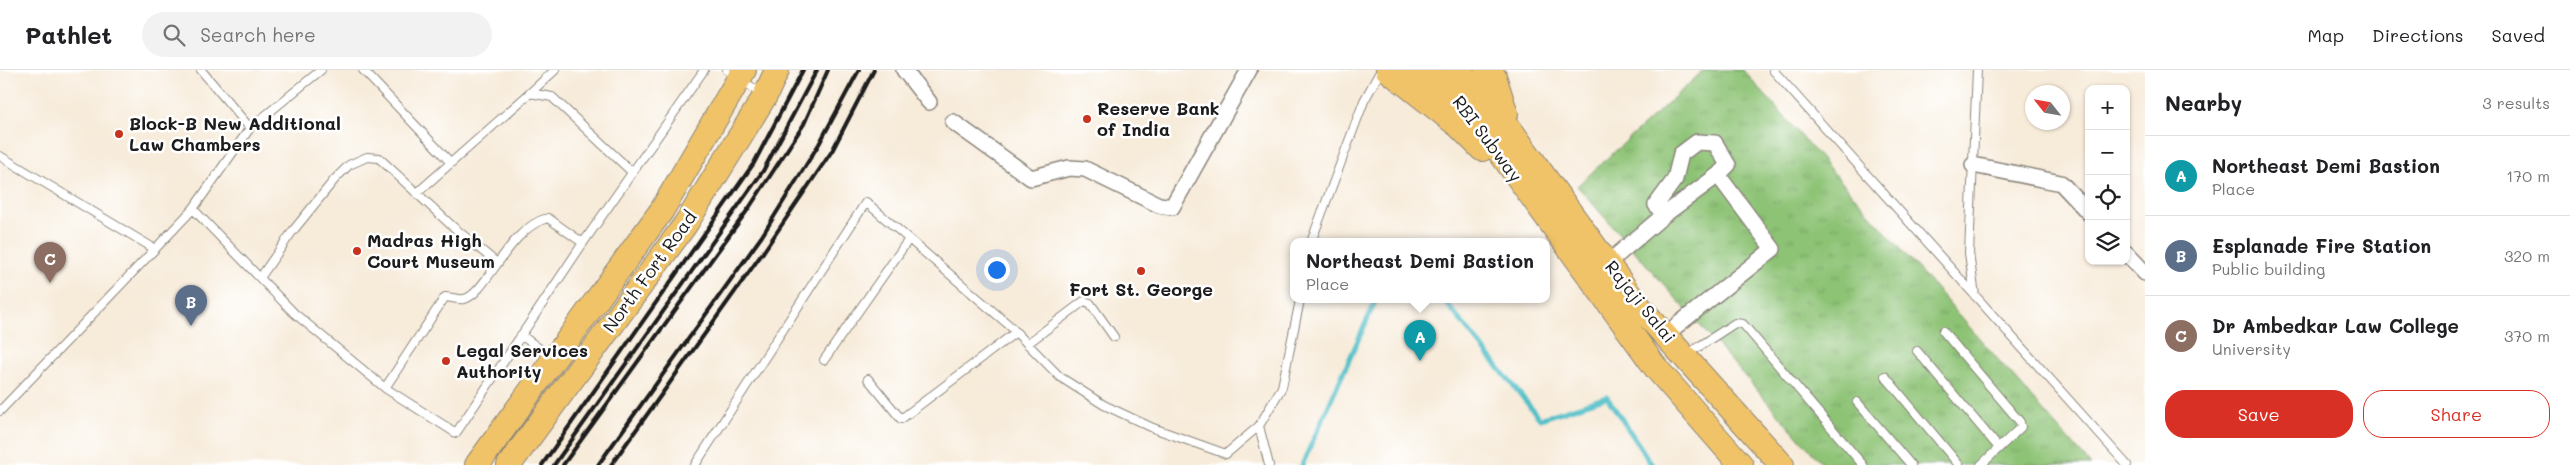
<!DOCTYPE html>
<html lang="en">
<head>
<meta charset="utf-8">
<style>
  body { margin:0; font-family:Mali,sans-serif; background:#f2f2f2; color:#202124 }
  .controls { position:absolute; right:15px; top:15px; display:grid; overflow:hidden; border-radius:10px; box-shadow:0 1px 4px #0004 }
  .controls button { width:45px; height:45px; display:grid; place-items:center; padding:0; border:0; border-bottom:1px solid #e0e0e0; background:#fff; color:#202124; font:25px sans-serif }
  .compass { position:absolute; left:2025px; top:15px; width:45px; height:45px; border-radius:50%; background:#fff; box-shadow:0 1px 4px #0004; rotate:301deg }
  .you { position:absolute; left:996px; top:199px; width:18px; height:18px; margin:-12px; border:4px solid #fff; border-radius:50%; background:#1a73e8; box-shadow:0 0 0 8px #1a73e833 }
  .badge { display:grid; place-items:center; width:32px; height:32px; border-radius:50%; background:#d93025; color:#fff; font-size:16px; font-weight:700 }
  .pin { position:absolute; translate:-50% -41px; filter:drop-shadow(0 1px 2px #0008) }
  .pin::after { content:''; position:absolute; top:26px; width:18px; height:15px; background:inherit; clip-path:polygon(0 0,100% 0,50% 100%) }
  .popup { position:absolute; left:1290px; top:168px; width:260px; height:65px; box-sizing:border-box; display:grid; place-content:center; border-radius:10px; background:#fff; filter:drop-shadow(0 1px 4px #0005); font-size:16px; white-space:nowrap; color:#757577 }
  .popup b { font-size:19px; color:#202124 }
  .popup::after { content:''; position:absolute; left:50%; top:100%; margin-left:-10px; border:10px solid transparent; border-top-color:#fff }
  .list { margin:0; padding:0; list-style:none }
  h2 { display:flex; justify-content:space-between; align-items:center; height:65px; margin:0; padding:0 20px; font-size:21px }
  h2 small { font-size:16px; font-weight:400; color:#757577 }
  .list li { display:grid; grid-template-columns:32px 1fr auto; gap:15px; align-items:center; box-sizing:border-box; height:80px; padding:0 20px; border-top:1px solid #e0e0e0 }
  .list b { display:block; font-size:19px; white-space:nowrap }
  .list p { margin:0; font-size:16px; white-space:nowrap; color:#757577 }
  .list em { font-size:16px; font-style:normal; color:#757577 }
  .actions { display:flex; gap:10px; padding:15px 20px }
  .actions a { flex:1; padding:11px 0; border:1px solid #d93025; border-radius:20px; text-align:center; font-size:18px; color:#d93025 }
  .actions .main { background:#d93025; color:#fff }
  .icon { flex:none; width:28px; height:28px; fill:none; stroke:currentColor; stroke-width:2; stroke-linecap:round; stroke-linejoin:round }
  .map { position:relative; flex:none; width:2145px; height:395px; overflow:hidden }
  header { display:flex; align-items:center; gap:30px; box-sizing:border-box; height:70px; padding:0 25px; background:#fff; border-bottom:1px solid #e0e0e0 }
  header strong { font-size:24px }
  nav { display:flex; gap:28px; margin-inline-start:auto; font-size:18px }
  .search { width:350px; height:45px; background:#f2f2f2; display:flex; align-items:center; gap:12px; box-sizing:border-box; padding:0 18px; border-radius:28px; color:#757577; font-size:19px }
  main { display:flex }
  aside { flex:1; background:#fff }
  .map>svg:first-child { display:block }
</style>
</head>
<body>
<header>
<strong>Pathlet</strong>
<div class="search"><svg class="icon" aria-label="search" viewBox="0 0 24 24"><circle cx="10" cy="10" r="6"/><path d="M15 15l6 6"/></svg>Search here</div>
<nav><a>Map</a><a>Directions</a><a>Saved</a></nav>
</header>
<main>
<div class="map">
<svg width="2145" height="395" viewBox="0 0 2145 395">
  <defs>
    <pattern id="grass-tufts" width="24" height="20" patternUnits="userSpaceOnUse" patternTransform="scale(1.25)"><rect width="24" height="20" fill="#8dc375"/><path d="M3 7l-1-3M5 7V3M7 7l1-3M15 17l-1-3M17 17v-4M19 17l1-3" fill="none" stroke="#79a765"/></pattern>
  </defs>
  <rect width="100%" height="100%" fill="#fff"/>
  <filter id="ink" filterUnits="userSpaceOnUse"><feTurbulence type="fractalNoise" baseFrequency=".02" numOctaves="2"/><feDisplacementMap in="SourceGraphic" scale="10" xChannelSelector="R" yChannelSelector="G"/><feConvolveMatrix kernelMatrix="1 2 1 2 8 2 1 2 1" color-interpolation-filters="sRGB"/></filter>
  <filter id="wash" filterUnits="userSpaceOnUse"><feTurbulence type="fractalNoise" baseFrequency=".0096" numOctaves="4" result="noise"/><feDisplacementMap in="SourceGraphic" scale="20" xChannelSelector="R" yChannelSelector="G"/><feGaussianBlur stdDeviation="1.12" result="paint"/><feColorMatrix in="noise" values="0 0 0 0 0 0 0 0 0 0 0 0 0 0 0 0 0 1.4 0 .05"/><feComposite in="paint" operator="in"/></filter>
  <g filter="url(#wash)">
    <rect width="100%" height="100%" fill="#f7ebd9"/>
    <path fill="url(#grass-tufts)" stroke="#547048" d="M 1704,0 L 1743,0 L 2091,395 L 1823,395 L 1577,116 Z"/>
    <g fill="none" stroke-linecap="round" stroke-linejoin="round">
      <path stroke="#52c0c9" stroke-width="5" d="M 1444,230 L 1540,349 L 1607,327 L 1652,395
        M 1302,395 L 1376,230"/>
    </g>
  </g>
  <g filter="url(#ink)">
    <g fill="none" stroke-linecap="round" stroke-linejoin="round">
      <defs>
        <path id="service" d="M 201,0 L 250,58 L 321,0
          M 363,0 L 451,93
          M 727,0 L 762,24
          M 1773,0 L 2127,395
          M 530,23 L 555,0
          M 0,86 L 155,179 L 0,341
          M 417,123 L 530,23 L 552,27 L 632,102
          M 193,139 L 250,58
          M 1311,172 L 1364,31 L 1381,0
          M 155,179 L 193,139 L 294,243 L 385,318 L 445,227 C 450,227 458,230 464,229 C 486,225 509,157 548,148 L 583,173
          M 260,208 L 292,162 L 335,109 L 349,95 L 367,87 L 379,88 L 451,155 L 497,193
          M 1975,226 L 1969,183 L 1977,0
          M 1943,261 L 2020,352 L 2021,357 L 1981,395
          M 521,265 L 552,288
          M 1027,274 L 1084,231 L 1090,233 L 1114,267
          M 1917,281 L 1999,378
          M 1686,285 L 1735,253 L 1743,254 L 1863,395
          M 824,290 L 909,169
          M 1885,306 L 1959,395
          M 868,309 L 901,349 L 1016,262
          M 385,318 L 456,363 L 583,173 L 704,0
          M 1857,332 L 1911,395
          M 1259,356 L 1269,395
          M 695,395 L 866,132 L 1010,256 L 1060,307 L 1104,335 L 1153,358 L 1226,384 L 1259,356 L 1282,317 L 1300,230"/>
        <path id="minor" d="M 904,0 L 929,32
          M 953,52 L 1031,108 L 1069,98 L 1085,99 L 1159,135 L 1172,137 L 1249,0
          M 1973,95 L 2061,113 L 2089,143
          M 1664,145 L 1718,105
          M 2126,183 L 2145,203
          M 1608,193 L 1664,145 L 1656,135 L 1675,109 L 1681,84 L 1697,72 L 1715,73 L 1728,95 L 1718,105 L 1773,179 L 1665,265"/>
        <path id="primary" d="M 1388,0 L 1459,56 L 1482,79
          M 1421,0 L 1447,18 L 1483,59 L 1656,298 L 1741,395
          M 1454,0 L 1483,22 L 1635,232 L 1782,395
          M 1487,0 L 1494,6 L 1506,44
          M 477,395 L 662,140 L 744,0
          M 509,395 L 685,155 L 765,26 L 777,0"/>
      </defs>
      <use href="#service" stroke="#8a847a" stroke-width="10"/>
      <use href="#minor" stroke="#8a847a" stroke-width="18"/>
      <use href="#primary" stroke="#8a847a" stroke-width="26"/>
      <use href="#service" stroke="#fff" stroke-width="8"/>
      <use href="#minor" stroke="#fff" stroke-width="15"/>
      <use href="#primary" stroke="#f0c369" stroke-width="24"/>
      <path stroke="#1c1c1c" stroke-width="4" d="M 542,395 L 754,93 L 803,0
        M 554,395 L 763,101 L 817,0
        M 563,395 L 749,138 L 804,54 L 828,0
        M 598,395 L 762,166 L 819,74 L 859,0
        M 611,395 L 764,181 L 832,81 L 874,0"/>
    </g>
  </g>
  <g fill="#c8321e" stroke="#fff" stroke-width="2">
    <circle cx="1087" cy="49" r="5"/>
    <circle cx="119" cy="64" r="5"/>
    <circle cx="357" cy="181" r="5"/>
    <circle cx="1141" cy="201" r="5"/>
    <circle cx="446" cy="291" r="5"/>
  </g>
  <g text-anchor="middle" stroke-width="5" stroke-linejoin="round" paint-order="stroke">
    <g font-size="18" font-weight="bold" fill="#1c1c1c" stroke="#fff" text-anchor="start">
      <text x="1097" y="45">Reserve Bank<tspan x="1097" dy="21">of India</tspan></text>
      <text x="129" y="60">Block-B New Additional<tspan x="129" dy="21">Law Chambers</tspan></text>
      <text x="367" y="177">Madras High<tspan x="367" dy="21">Court Museum</tspan></text>
      <text x="1141" y="226" text-anchor="middle">Fort St. George</text>
      <text x="456" y="287">Legal Services<tspan x="456" dy="21">Authority</tspan></text>
    </g>
    <g font-size="18" fill="#1c1c1c" stroke="#fff">
      <text transform="translate(1487 69) rotate(53)" y="6">RBI Subway</text>
      <text transform="translate(650 202) rotate(-54)" y="6">North Fort Road</text>
      <text transform="translate(1640 232) rotate(51)" y="6">Rajaji Salai</text>
    </g>
  </g>
</svg>
<div class="controls">
<button>+</button>
<button>−</button>
<button><svg class="icon" aria-label="locate" viewBox="0 0 24 24"><circle cx="12" cy="12" r="6"/><path d="M12 2v4M12 18v4M2 12h4M18 12h4"/></svg></button>
<button><svg class="icon" aria-label="layers" viewBox="0 0 24 24"><path d="M12 4l9 5-9 5-9-5zM3 14l9 5 9-5"/></svg></button>
</div>
<svg class="compass" viewBox="-18 -18 36 36"><path d="M0-13l5 13h-10z" fill="#e53935"/><path d="M0 13l5-13h-10z" fill="#757577"/></svg>
<div class="you"></div>
<div class="pin badge" style="left:1420px;top:291px;background:#0f9aa8">A</div>
<div class="popup"><b>Northeast Demi Bastion</b>Place</div>
<div class="pin badge" style="left:191px;top:256px;background:#5c6f8a">B</div>
<div class="pin badge" style="left:50px;top:213px;background:#8d6e63">C</div>
</div>
<aside>
<h2>Nearby<small>3 results</small></h2>
<ul class="list">
<li><span class="badge" style="background:#0f9aa8">A</span><div><b>Northeast Demi Bastion</b><p>Place</p></div><em>170 m</em></li>
<li><span class="badge" style="background:#5c6f8a">B</span><div><b>Esplanade Fire Station</b><p>Public building</p></div><em>320 m</em></li>
<li><span class="badge" style="background:#8d6e63">C</span><div><b>Dr Ambedkar Law College</b><p>University</p></div><em>370 m</em></li>
</ul>
<div class="actions"><a class="main">Save</a><a>Share</a></div>
</aside>
</main>
</body>
</html>
